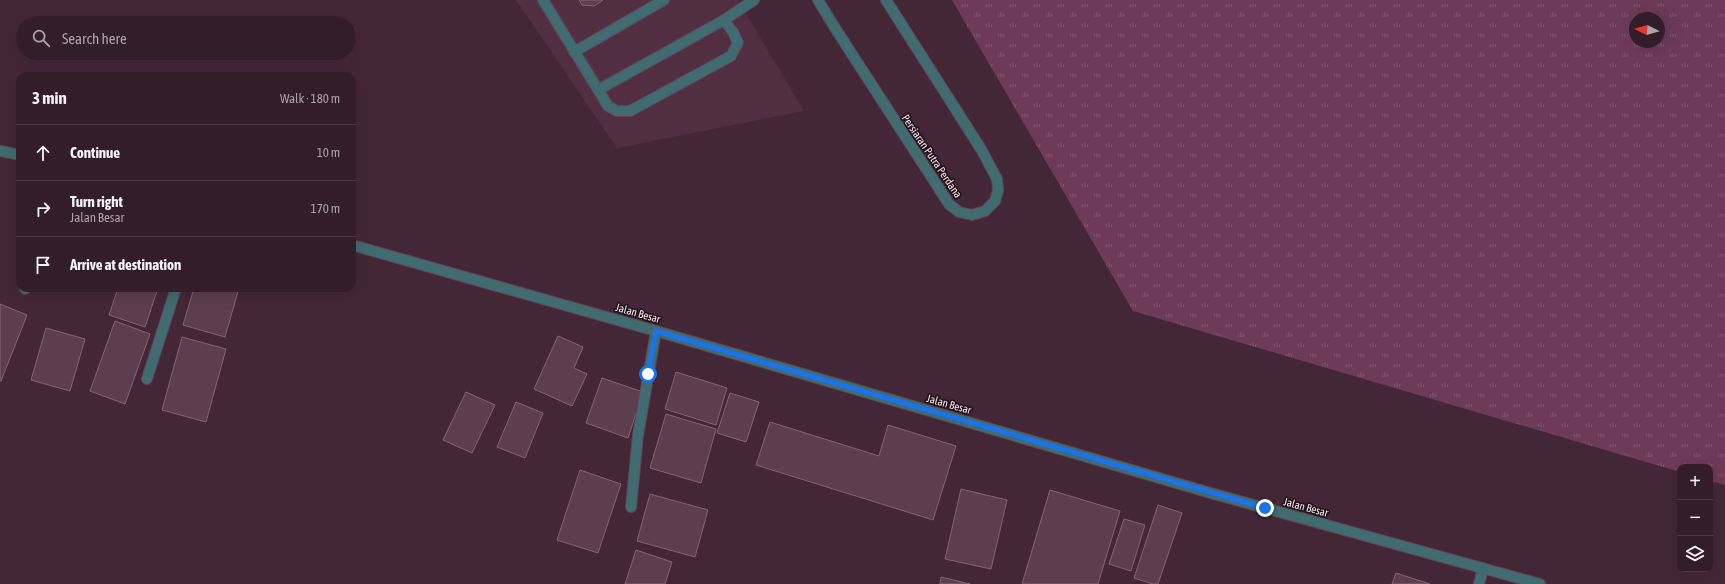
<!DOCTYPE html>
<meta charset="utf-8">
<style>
:root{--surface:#331d29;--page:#3e2a35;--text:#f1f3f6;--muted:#a9a2a8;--line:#4e3b46}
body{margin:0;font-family:"Asap Condensed",sans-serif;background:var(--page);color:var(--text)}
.controls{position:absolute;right:12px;bottom:12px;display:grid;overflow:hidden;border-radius:8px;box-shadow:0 4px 16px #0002}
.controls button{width:36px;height:36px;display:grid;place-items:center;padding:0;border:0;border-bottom:1px solid var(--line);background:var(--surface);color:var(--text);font:20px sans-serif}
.compass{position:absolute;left:1629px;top:12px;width:36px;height:36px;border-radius:50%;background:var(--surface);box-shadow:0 4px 16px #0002;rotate:276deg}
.stop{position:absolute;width:12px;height:12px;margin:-9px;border:3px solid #1a73e8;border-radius:50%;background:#fff}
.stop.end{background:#1a73e8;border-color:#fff;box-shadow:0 1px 4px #0008}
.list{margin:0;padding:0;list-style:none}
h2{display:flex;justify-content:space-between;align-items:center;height:52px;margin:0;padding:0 16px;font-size:17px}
h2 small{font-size:13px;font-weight:400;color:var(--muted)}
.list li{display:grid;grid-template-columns:26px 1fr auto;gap:12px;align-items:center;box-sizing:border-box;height:56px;padding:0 16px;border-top:1px solid var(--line)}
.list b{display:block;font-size:15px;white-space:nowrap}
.list p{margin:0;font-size:13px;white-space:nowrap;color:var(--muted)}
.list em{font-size:13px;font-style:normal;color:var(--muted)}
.icon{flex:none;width:22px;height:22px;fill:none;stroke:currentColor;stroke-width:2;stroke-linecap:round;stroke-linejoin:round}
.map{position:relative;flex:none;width:1725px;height:584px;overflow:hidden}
.search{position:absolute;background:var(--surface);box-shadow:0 4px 16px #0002;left:16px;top:16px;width:340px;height:44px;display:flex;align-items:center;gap:10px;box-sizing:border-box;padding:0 14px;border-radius:22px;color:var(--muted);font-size:15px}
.panel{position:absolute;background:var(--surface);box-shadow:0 4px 16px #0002;left:16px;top:72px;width:340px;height:220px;border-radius:12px}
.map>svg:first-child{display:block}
.built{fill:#512e42}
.grass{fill:url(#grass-tufts);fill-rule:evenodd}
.building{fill:#5d3e4f;stroke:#856375}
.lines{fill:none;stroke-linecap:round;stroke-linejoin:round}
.service-casing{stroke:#604554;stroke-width:12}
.minor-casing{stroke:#604554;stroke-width:12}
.tertiary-casing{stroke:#604554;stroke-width:12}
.service{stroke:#406b70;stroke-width:10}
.minor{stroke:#406b70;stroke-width:10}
.tertiary{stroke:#406b70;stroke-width:10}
.route{stroke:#1a73e8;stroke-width:5}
.labels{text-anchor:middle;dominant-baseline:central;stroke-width:3.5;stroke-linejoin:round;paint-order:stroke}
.street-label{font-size:11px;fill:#f6e2ec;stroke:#22151c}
</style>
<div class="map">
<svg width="1725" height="584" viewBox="0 0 1725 584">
<defs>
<pattern id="grass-tufts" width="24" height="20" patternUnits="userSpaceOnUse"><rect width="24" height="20" fill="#6d3a57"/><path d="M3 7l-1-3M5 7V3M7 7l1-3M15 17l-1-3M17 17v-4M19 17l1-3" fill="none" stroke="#82566f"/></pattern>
</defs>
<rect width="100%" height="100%" fill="#442737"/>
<!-- built -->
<path class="built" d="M516,0H738L804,111L617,148Z"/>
<!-- grass -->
<path class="grass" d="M952,0H1725V485L1710,481V467H1680V472L1133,311ZM1635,18H1659V42H1635Z"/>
<!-- building -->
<path class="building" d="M579,0H603L594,6L582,5Z
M118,288H158L145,327L109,315Z
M194,288H239L225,337L183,325Z
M0,304L27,315L1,381H0Z
M115,321L150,334L125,404L90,391Z
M46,328L85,339L70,391L31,380Z
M558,336L583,347L574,368L587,374L572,406L534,389Z
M182,337L226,349L206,422L162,410Z
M676,372L727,388L716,425L665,409Z
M602,378L643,392L628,438L586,423Z
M466,392L495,405L472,453L443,440Z
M730,393L759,402L746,442L717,433Z
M516,402L543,413L525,458L497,447Z
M666,414L716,429L701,483L650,468Z
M770,422L879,456L888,425L956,446L933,520L756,465Z
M580,470L621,484L598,553L557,540Z
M961,489L1007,500L991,569L945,559Z
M1050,490L1120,511L1098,584H1022Z
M650,494L708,510L695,557L637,541Z
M1158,505L1182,513L1158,584H1153L1134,578Z
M1124,519L1145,525L1131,571L1109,564Z
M636,550L672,562L665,584H625Z
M1396,573L1430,584H1392Z
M941,577L970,584H940Z"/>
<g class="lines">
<!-- service casing -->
<g class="service-casing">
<path id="service" d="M25,289L26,288
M147,379L176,288
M631,507L638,435L656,331"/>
</g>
<!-- minor casing -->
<g class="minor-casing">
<path id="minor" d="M543,0L608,106L617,111H630L731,56L738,43L733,32L724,20
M818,0L835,28L949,204L959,212L972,215L985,211L995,201L998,190L997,179L981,149L886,0
M574,52L664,0
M598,90L724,20L754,0
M1479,584L1483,568"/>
</g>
<!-- tertiary casing -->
<g class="tertiary-casing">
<path id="tertiary" d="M0,151L20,155
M352,245L656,331L1207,492L1540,584"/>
</g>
<!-- service -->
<use href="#service" class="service"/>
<!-- minor -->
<use href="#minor" class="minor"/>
<!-- tertiary -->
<use href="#tertiary" class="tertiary"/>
</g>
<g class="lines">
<!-- route -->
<path class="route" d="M648,374L656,331L1265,508"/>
</g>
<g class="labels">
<!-- street labels -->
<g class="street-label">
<text transform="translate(932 156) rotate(56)">Persiaran Putra Perdana</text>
<text transform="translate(638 313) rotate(16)">Jalan Besar</text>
<text transform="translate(949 404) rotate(16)">Jalan Besar</text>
<text transform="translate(1306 507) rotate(15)">Jalan Besar</text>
</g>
</g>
</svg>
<div class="controls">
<button>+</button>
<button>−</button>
<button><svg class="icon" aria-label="layers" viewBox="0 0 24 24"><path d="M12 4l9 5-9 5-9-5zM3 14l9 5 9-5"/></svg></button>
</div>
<svg class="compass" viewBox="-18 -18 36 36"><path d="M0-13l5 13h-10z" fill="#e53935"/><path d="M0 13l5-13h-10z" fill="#a9a2a8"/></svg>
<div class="stop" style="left:648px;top:374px"></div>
<div class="stop end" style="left:1265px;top:508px"></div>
<div class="search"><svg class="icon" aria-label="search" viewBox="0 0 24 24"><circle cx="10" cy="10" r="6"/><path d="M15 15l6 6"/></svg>Search here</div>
<section class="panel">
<h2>3 min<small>Walk · 180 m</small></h2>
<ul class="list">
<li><svg class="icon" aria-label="ahead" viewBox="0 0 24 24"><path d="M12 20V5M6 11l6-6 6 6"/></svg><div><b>Continue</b></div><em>10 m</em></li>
<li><svg class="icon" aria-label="right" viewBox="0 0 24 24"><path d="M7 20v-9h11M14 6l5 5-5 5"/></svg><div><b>Turn right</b><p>Jalan Besar</p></div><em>170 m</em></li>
<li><svg class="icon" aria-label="arrive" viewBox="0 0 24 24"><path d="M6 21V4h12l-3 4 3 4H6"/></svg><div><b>Arrive at destination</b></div></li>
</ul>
</section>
</div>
